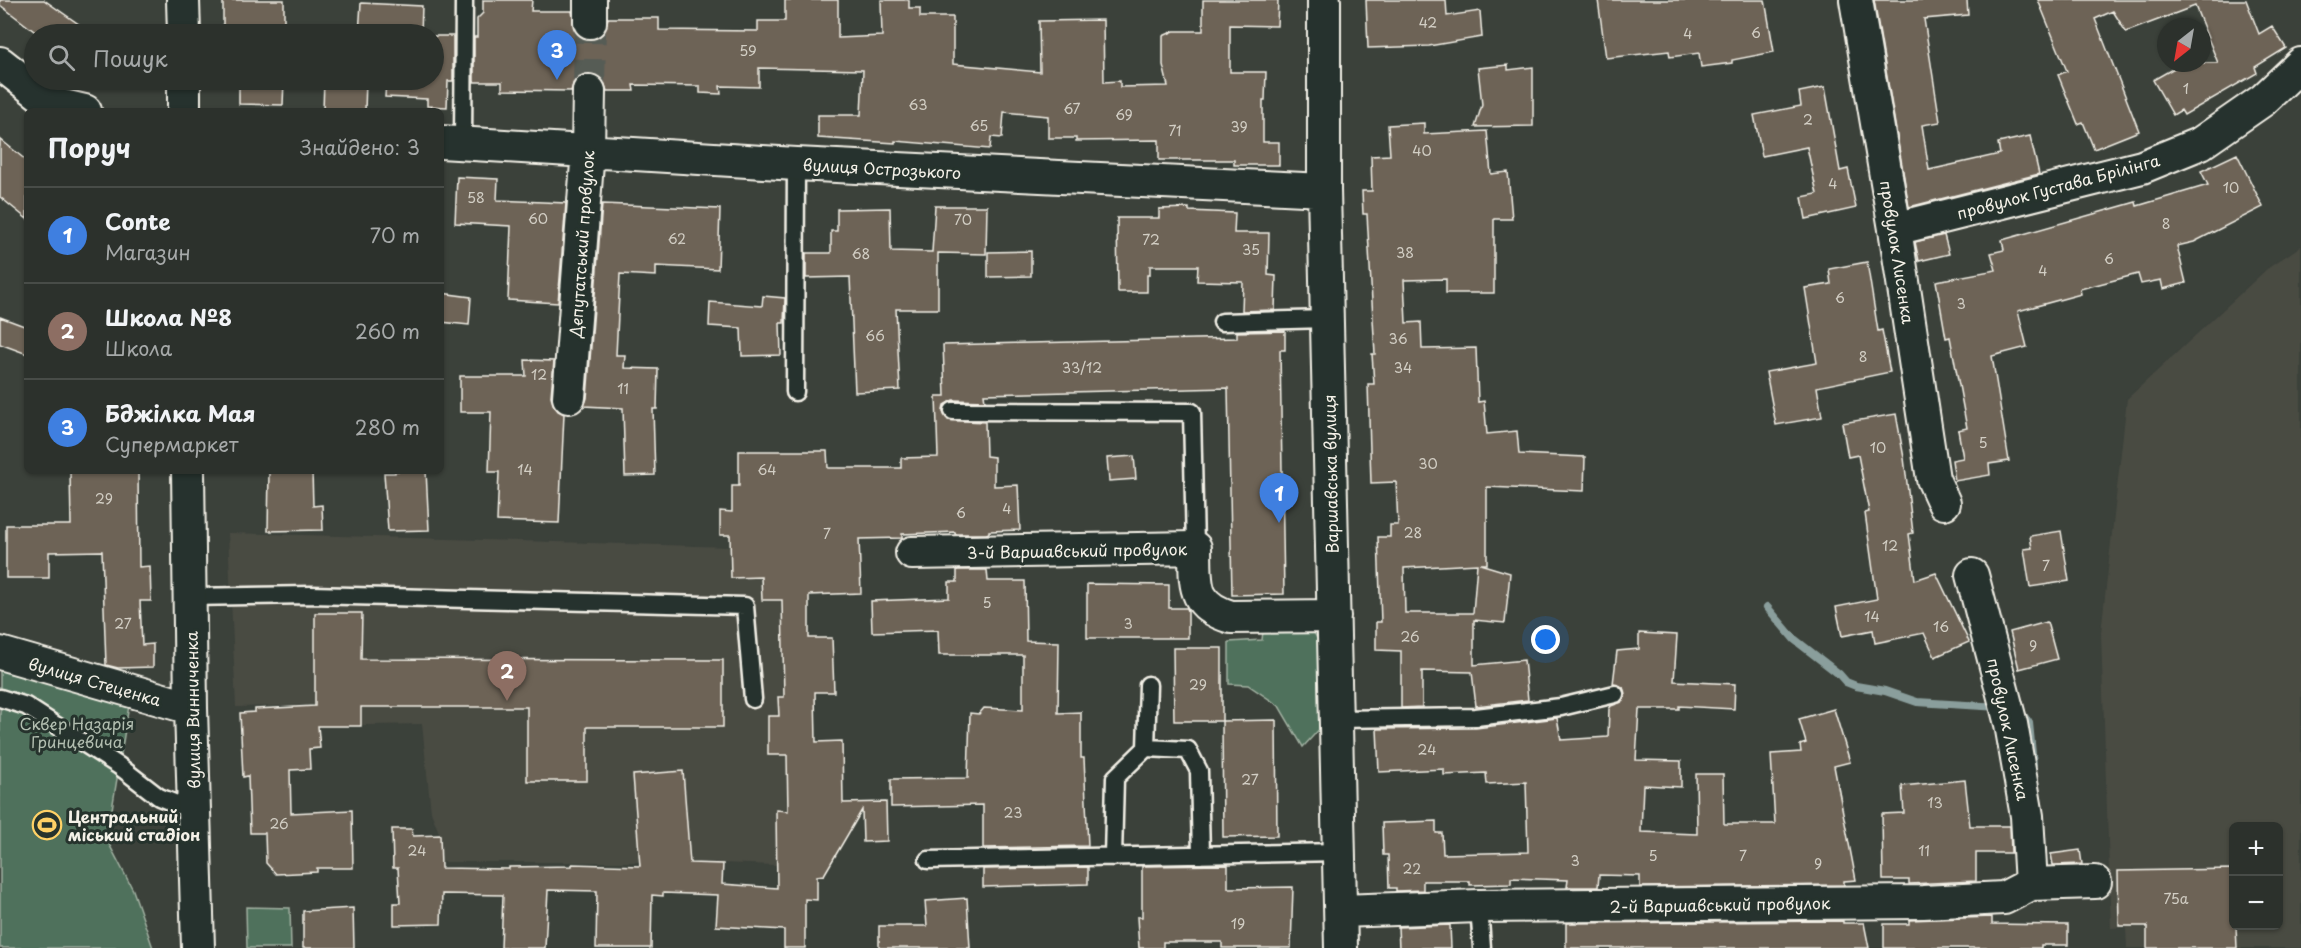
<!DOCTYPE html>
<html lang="uk">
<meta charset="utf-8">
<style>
:root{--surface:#2c312c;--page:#343934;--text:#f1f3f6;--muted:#a6a9a9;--line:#484c48;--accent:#95b2f1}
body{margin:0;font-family:"Playpen Sans",sans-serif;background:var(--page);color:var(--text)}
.controls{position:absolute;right:18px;bottom:18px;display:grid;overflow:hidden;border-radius:9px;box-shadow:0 2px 4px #0004}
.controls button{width:54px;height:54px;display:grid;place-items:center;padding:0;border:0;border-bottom:2px solid var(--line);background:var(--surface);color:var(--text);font:30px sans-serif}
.compass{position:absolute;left:2157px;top:18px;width:54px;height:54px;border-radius:50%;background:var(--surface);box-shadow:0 2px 4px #0004;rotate:211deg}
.you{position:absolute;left:1546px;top:640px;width:21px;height:21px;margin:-15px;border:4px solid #fff;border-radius:50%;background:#1a73e8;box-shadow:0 0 0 9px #1a73e833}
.badge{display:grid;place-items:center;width:39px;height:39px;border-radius:50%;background:var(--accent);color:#fff;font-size:20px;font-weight:700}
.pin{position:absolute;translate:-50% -50px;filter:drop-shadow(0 2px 3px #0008)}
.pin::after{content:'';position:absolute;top:32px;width:21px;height:18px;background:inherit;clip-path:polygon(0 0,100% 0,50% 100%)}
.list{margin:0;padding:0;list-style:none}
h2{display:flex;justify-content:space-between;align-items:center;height:78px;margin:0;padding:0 24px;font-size:26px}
h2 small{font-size:20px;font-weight:400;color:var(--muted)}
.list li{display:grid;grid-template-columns:39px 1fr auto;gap:18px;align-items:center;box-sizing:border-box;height:96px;padding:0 24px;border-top:2px solid var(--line)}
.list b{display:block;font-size:22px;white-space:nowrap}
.list p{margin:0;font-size:20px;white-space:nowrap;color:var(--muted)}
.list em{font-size:20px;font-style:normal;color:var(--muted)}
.icon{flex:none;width:33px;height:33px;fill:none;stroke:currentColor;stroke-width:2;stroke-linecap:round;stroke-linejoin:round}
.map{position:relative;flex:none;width:2301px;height:948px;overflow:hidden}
.search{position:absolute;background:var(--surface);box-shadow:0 2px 4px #0004;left:24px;top:24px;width:420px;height:66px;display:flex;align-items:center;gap:15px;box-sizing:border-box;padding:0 21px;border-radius:33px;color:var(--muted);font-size:22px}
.panel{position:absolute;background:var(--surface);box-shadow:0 2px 4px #0004;left:24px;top:108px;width:420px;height:366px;border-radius:9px}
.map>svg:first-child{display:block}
.built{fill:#4a4b43;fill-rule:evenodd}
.green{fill:#4f715c;stroke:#a2b1a2;stroke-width:1.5}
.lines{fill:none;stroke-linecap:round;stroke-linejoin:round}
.stream{stroke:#8a9e9c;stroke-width:8}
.building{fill:#6d6357;stroke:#f4f1e8;stroke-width:1.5;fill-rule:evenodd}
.minor-tunnel{stroke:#575b54;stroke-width:32;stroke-dasharray:32 16;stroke-linecap:butt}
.service-casing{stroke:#f4f1e8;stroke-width:21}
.minor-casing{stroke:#f4f1e8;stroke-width:36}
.service{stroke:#26332d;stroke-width:16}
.minor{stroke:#26332d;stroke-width:32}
.labels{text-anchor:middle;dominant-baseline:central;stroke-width:6;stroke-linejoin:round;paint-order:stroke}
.number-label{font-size:14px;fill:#d2cec4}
.street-label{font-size:16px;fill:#f4f1e8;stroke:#26332d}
.park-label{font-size:16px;fill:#b2beb0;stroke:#26332d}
.poi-label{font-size:16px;font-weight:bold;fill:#f4f1e8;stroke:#26332d;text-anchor:start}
</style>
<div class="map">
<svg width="2301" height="948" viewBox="0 0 2301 948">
<rect width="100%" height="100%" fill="#3b413a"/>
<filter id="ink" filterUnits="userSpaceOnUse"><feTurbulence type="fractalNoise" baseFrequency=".0167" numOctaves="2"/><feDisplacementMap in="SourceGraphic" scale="12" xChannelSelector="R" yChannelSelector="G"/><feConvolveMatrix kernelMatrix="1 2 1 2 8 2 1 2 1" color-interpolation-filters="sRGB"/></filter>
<g filter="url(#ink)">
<!-- built -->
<path class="built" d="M2301,246V948H2127L2126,927L2111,928L2101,633L2127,399L2267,269ZM2234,826H2278V926H2234Z
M228,533L731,547L732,578L761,577L762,600H782L784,697L778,698L779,716L768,717V755H787L788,811H776L777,865L694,862H441L440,835L431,812L422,724L315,726V705L236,707Z"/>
<!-- green -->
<path class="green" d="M1263,631H1313L1322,648L1324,724L1303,747L1279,706L1248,685L1229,684V642L1262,640Z
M0,662L130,699L107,840L133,890L153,948H0Z
M246,907L290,908L291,948H247Z"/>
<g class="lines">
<!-- stream -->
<path class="stream" d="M1767,607L1794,639L1839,674L1846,682L1856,686L1885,691L1917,702L1999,707
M2020,711L2029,723L2033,764"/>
</g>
<!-- building -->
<path class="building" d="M0,0H44L93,34H38L0,5Z
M223,0H284V34H223Z
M483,0H532L531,11H572L575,31L581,37L589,40L598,38L605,31L608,18H659V30L758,31V21H785V0H838V38L882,36L881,0H909V8H920V17H953V64L1040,72L1039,21L1103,20L1104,82L1120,81V87L1168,86L1163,65V36L1174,31H1203V0H1278L1277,26L1230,25V72H1266L1265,100H1263V142H1279V165H1234V160H1159V140L1076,141V138H1048V116L1004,112L1002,138L991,137L990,149L895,141V143L818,138V115H861L863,70L759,68V87L720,86L721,94L700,93V86L633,85L634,91H607L604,82L599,76L589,73L581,75L574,81L571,91L502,90V82H474V37H477V19L483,13Z
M1366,0H1446L1447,16L1480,11L1482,37L1429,46L1368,48Z
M1598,0H1765L1774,52L1732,60V63L1701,67L1699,53L1670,57L1669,51L1606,58Z
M1874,0H1967L1968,15L1924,19L1940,122L1922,125L1929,170L2000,154L1998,143L2030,136L2039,174L1909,207Z
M2038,0H2246L2259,34L2272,26L2286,48L2255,67L2257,73L2184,115L2181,110L2173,115L2153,80L2183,63H2218L2195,6L2126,32L2113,11L2095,19L2139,131L2094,149L2083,122L2078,124L2058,75L2067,71Z
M361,3L422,6L421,34H359Z
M434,36H453V81H448L447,107L427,106V99L385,97L386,80H434Z
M1508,65V70L1533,67V126L1475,127L1482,105L1478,68Z
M239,80H284L283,105L239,104Z
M324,80H366L365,111H323Z
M1825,87L1840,171L1848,169L1856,208L1806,219L1802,197L1817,194L1807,147L1762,156L1754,115L1801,106L1799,92Z
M1424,123V134L1487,131L1491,174L1508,172L1512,219H1494V293H1446V279L1404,280L1406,323L1421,322L1422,349L1476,348L1478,402L1484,401L1487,434L1517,431L1519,454L1585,457L1584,491L1487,487V564H1480L1510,573L1505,623L1474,620V665L1524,660L1528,700L1476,706L1472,672L1422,671V707L1401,708V651L1376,650V622H1381L1378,537H1390V525H1398L1396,482L1371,483L1368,384H1374L1372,354H1375L1367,214H1363L1362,191H1372L1371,156L1390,155L1388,125ZM1477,564L1473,613H1405L1404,568Z
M0,139L27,161V219L0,197Z
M2237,154L2263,207L2194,242L2177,246L2186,283L2163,289L2161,280L2141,284L2138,274L2080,289L2081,294L2018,311L2027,347L1992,356L2009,461L1989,464L1990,475L1955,481L1952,460L1963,458L1958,430L1967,428L1950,337L1946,338L1936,281L1996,270L1991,253L2004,250L2002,240L2136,202L2137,206L2208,185L2201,171Z
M457,177L498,179L497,200L566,203L558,303L508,300L511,226L455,223Z
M602,204L720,209L718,269L656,266V276L620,274L616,355H625L624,368L658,369L657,409H653L655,475L625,476L623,408L584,406L587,398Z
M935,206H987L986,254L938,253V309H896L900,390L855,392L850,277L806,278V253H831V231H837V209L890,208L891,251L932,252Z
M1189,208V211L1235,213L1234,233H1269L1268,275L1276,276L1275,310L1242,311L1243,282L1197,281L1198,266H1150V275H1147V292H1118L1117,218H1159V209Z
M1944,235L1949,254L1919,261L1915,242Z
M1031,251V276L988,277V252Z
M1867,262L1878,331L1882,330L1890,372L1817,387L1822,417L1776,425L1766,372L1817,363L1805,288L1831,284L1829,269Z
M441,293L471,297L469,325L441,322Z
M763,296L785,298L784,323H780L781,355L742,356L741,328L709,326L710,302L762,306Z
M0,317L27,327V354L0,344Z
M1285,331V350H1280L1284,594L1232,595L1228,388L984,394L985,401L953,400L944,405L943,412L948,420L985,422L986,456L994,457V486L1018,485L1020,530L989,531V533L986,534H955V532L902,534V538L859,539L861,593L809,595V638H832L834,692H815L816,742L842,741L843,803L886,802L887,841L863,842L862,810L824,875L817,876V900L805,899V948H784V930L716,926L718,895L663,893V896L652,895L651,948H596L597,891L548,890L545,948H501L503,895L442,894L441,924L394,925V903H400L398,868H393L392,829H412L413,836L440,835L441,868L509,869V867L572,866V864L640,866L633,775L683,771L690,863L723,864L722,884L777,888L776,810L788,811L787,755H768V716H779L778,697H784L782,600H762L761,577L731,578L730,535H720V511L732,512V486H739V451H827L828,468H901V458L938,457L936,396H945L943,345L1237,338V332Z
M525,360L554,361L551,396L553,404L558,411L564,414L559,523L497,521L499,472H489L491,412H460V376H526Z
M1896,414L1904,458L1913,533L1909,534L1915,580L1936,573L1969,642L1935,657L1924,633L1875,643L1873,630L1842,636L1836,607L1877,599L1865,513L1869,512L1858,455L1848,457L1842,423Z
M1134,456L1136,479L1109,481L1107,458Z
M70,471H138L139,567L150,566L151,601H140L142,645L153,644V667L118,668L106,665L102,551L49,552V578H6V525H71Z
M269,471H312L313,506L322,505L323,530L268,531Z
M395,471H426L429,530L388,531L384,473H395Z
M2061,531L2069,581L2030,587L2024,549L2032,548L2030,536Z
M957,570H987L988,581H1025L1026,641L1059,642L1058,713L1081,712V758H1084L1088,846L983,848V805L891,807V779L968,778L970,713L979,714L984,708L1023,710V655H939L938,630L872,632L871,601L949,598V582H957Z
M1087,584L1169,585V608H1187L1188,611V638H1087Z
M315,613H362L361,659L723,660V727H587V781H527V707H361V726H318L320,748L309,749L310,769L290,770L291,813L352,810L353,868H317V872L276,874L266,863L265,833H250L248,776L243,777L240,713L255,712V709L315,706Z
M2047,622L2057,659L2019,669L2010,632Z
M1639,633L1677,635L1674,681L1735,684L1734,709L1679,706V709H1639L1636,760L1681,761V787L1643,785L1641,832L1697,834L1696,774H1723L1724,824H1775L1771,754L1801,752L1800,745L1806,743L1799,719L1834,709L1850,762L1834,766L1856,880L1844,881V885L1640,887V876L1599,875L1598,887H1567L1568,880L1511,878V884L1470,885V881H1423V890L1396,891V888H1389L1388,855H1383L1382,823L1436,821V833H1442L1443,854L1528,852L1526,782L1487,784L1486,773L1444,775V769L1379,772L1377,729L1476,728L1557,718L1561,740L1608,737L1609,709L1611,706L1622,702L1625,696L1623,687L1613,684L1617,651L1639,649Z
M1173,648H1222V721H1174Z
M1276,720L1277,836L1223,837L1222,721Z
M1965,780L1970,826H2010L2011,853H1976V881L1909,884V880H1883L1882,814L1904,813L1902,786Z
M2080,850L2082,864L2053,865L2051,854Z
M1228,865V888L1293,887L1291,948H1222V942H1163V948H1139L1137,917H1142V866Z
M1088,867V884L983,887V869Z
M2234,869V926H2236L2237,948H2147V926H2119L2118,871Z
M967,898L970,948H879V926H927L925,901Z
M353,908L354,948H303V911Z
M1992,917V924L2068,925V945H2041V948H1884V924H1909V920Z
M1843,921V923H1864L1869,948H1566V923Z
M1450,925L1451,948H1399L1398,927Z"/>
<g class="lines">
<!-- minor-tunnel -->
<path class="minor-tunnel" d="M589,91L590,22"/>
<!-- service casing -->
<g class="service-casing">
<path id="service" d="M463,143L464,0
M1222,322L1327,319
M795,392L796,164
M953,411L1192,412L1195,548
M189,597L311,595L745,606L753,699
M1148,685L1146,748L1188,750L1199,771L1201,855
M0,698L26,706L119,766L159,797L194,811
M1336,719L1476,717L1561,707L1615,694
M1113,857L1115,778L1146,748
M928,860L1340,852
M1479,906L1482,948"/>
</g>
<!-- minor casing -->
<g class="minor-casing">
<path id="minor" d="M183,0L184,34
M1324,0V190L1341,948
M1856,0L1895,229L1933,479L1944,503
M590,22V0
M0,63L51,103L85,111
M184,80V111
M441,142L796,164L1324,190
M1895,229L2142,167L2201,143L2263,100L2301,64
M569,397L588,150L589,91
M188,471L191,708L198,948
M912,553L1195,548C1196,584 1191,605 1231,617L1334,616
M1972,575L2011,724L2027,816L2031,884
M0,653L191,708
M1341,911L1479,906L1923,902L2004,898L2031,884L2095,882"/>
</g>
<!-- service -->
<use href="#service" class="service"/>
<!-- minor -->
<use href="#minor" class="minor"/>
</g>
</g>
<!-- icons -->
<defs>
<g id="stadium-ring" transform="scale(1.5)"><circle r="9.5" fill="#26332d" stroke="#ffd166" stroke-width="1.5"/><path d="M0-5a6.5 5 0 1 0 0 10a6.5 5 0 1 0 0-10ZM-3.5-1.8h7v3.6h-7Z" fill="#ffd166"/></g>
</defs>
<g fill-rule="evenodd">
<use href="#stadium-ring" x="47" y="825"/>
</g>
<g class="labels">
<!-- number labels -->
<g class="number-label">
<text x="1428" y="22">42</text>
<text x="1756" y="32">6</text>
<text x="1688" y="33">4</text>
<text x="748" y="50">59</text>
<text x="2186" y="88">1</text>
<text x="918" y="104">63</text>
<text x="1072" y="108">67</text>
<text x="1124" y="114">69</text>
<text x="1808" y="119">2</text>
<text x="979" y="125">65</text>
<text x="1239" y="126">39</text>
<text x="1175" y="130">71</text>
<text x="1422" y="150">40</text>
<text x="1833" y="183">4</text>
<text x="2231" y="187">10</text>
<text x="476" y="197">58</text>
<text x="538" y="218">60</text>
<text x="963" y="219">70</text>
<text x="2166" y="223">8</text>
<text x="677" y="238">62</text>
<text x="1151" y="239">72</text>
<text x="1251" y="249">35</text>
<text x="1405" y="252">38</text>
<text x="861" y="253">68</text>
<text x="2109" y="258">6</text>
<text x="2043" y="270">4</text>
<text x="1840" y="297">6</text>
<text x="1961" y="303">3</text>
<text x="875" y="335">66</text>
<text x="1398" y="338">36</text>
<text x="1863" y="356">8</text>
<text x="1082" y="367">33/12</text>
<text x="1403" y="367">34</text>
<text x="539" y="374">12</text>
<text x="623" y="388">11</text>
<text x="1983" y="442">5</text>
<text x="1878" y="447">10</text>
<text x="1428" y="463">30</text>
<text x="525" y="469">14</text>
<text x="767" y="469">64</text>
<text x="104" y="498">29</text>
<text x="1007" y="508">4</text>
<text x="961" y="512">6</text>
<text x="1413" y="532">28</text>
<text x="827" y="533">7</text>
<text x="1890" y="545">12</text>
<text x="2046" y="565">7</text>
<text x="987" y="602">5</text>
<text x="1872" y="616">14</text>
<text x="123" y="623">27</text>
<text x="1128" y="623">3</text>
<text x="1941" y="626">16</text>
<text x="1410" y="636">26</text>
<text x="2033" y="645">9</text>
<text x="1198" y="684">29</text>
<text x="1427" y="749">24</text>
<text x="1250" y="779">27</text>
<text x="1935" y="802">13</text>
<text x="1013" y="812">23</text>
<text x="279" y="823">26</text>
<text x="417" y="850">24</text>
<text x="1924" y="850">11</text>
<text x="1653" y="855">5</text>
<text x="1743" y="855">7</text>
<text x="1575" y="860">3</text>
<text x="1818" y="863">9</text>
<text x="1412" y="868">22</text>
<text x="2176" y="898">75а</text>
<text x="1238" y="923">19</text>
</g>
<!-- street labels -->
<g class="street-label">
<text transform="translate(882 168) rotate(3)">вулиця Острозького</text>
<text transform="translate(2058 186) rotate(-15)">провулок Густава Брілінга</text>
<text transform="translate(581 244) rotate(-86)">Депутатський провулок</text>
<text transform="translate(1898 252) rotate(81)">провулок Лисенка</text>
<text transform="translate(1330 474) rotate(-91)">Варшавська вулиця</text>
<text transform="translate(1077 550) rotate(-1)">3-й Варшавський провулок</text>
<text transform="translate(95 681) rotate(16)">вулиця Стеценка</text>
<text transform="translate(192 710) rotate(-91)">вулиця Винниченка</text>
<text transform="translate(2009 729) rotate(78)">провулок Лисенка</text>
<text transform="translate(1720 904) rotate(-1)">2-й Варшавський провулок</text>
</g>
<!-- park labels -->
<g class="park-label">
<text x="77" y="723">Сквер Назарія<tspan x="77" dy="18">Гринцевича</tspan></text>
</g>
<!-- poi labels -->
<g class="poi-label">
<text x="68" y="816">Центральний<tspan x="68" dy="18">міський стадіон</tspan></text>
</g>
</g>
</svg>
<div class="controls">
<button>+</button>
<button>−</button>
</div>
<svg class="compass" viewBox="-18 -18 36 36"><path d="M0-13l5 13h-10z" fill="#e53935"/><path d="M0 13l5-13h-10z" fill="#a6a9a9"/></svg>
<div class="you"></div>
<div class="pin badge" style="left:1279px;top:523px;background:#3f7fe0">1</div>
<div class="pin badge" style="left:507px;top:701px;background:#8d6e63">2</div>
<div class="pin badge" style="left:557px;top:80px;background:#3f7fe0">3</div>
<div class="search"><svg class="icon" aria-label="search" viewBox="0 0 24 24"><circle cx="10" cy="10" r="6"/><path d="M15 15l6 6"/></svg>Пошук</div>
<section class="panel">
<h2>Поруч<small>Знайдено: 3</small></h2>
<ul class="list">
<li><span class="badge" style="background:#3f7fe0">1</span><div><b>Conte</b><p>Магазин</p></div><em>70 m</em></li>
<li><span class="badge" style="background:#8d6e63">2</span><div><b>Школа №8</b><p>Школа</p></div><em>260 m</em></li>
<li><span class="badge" style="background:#3f7fe0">3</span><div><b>Бджілка Мая</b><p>Супермаркет</p></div><em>280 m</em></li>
</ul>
</section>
</div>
